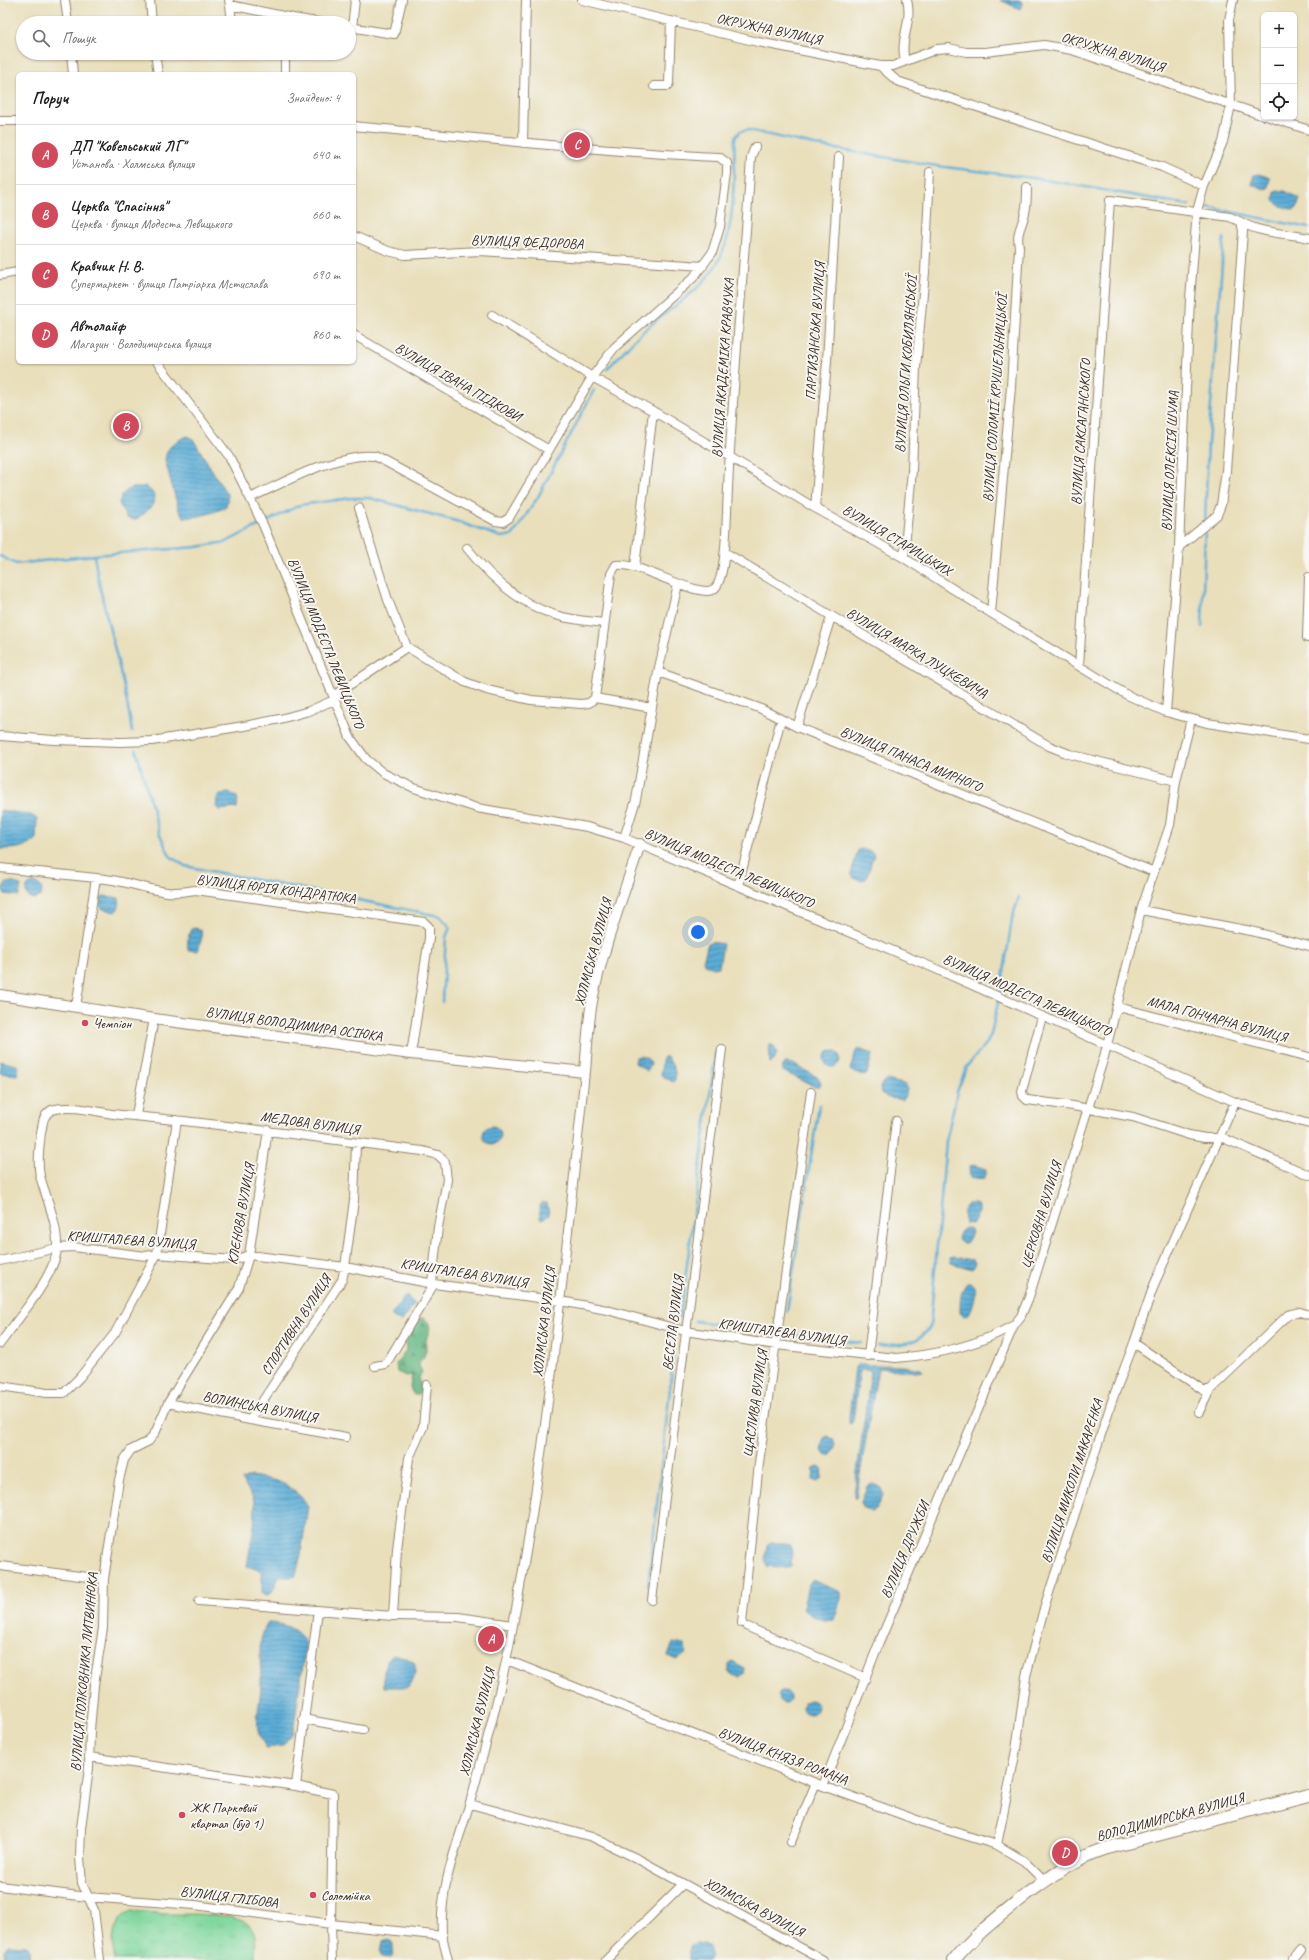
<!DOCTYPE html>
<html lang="uk">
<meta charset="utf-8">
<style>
:root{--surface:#fff;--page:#f6f6f6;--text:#202124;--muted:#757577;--line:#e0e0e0;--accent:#d1495b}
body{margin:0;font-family:Caveat,sans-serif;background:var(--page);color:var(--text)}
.controls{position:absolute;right:12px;top:12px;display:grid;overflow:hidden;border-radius:6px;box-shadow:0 1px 3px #0004}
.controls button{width:36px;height:36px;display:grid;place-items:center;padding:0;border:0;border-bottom:1px solid var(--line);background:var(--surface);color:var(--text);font:20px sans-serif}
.you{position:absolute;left:698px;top:932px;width:14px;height:14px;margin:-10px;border:3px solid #fff;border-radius:50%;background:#1a73e8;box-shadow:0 0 0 6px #1a73e833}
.badge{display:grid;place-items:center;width:26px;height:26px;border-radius:50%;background:var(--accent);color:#fff;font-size:13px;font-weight:700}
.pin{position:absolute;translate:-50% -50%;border:2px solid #fff;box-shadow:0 1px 4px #0006}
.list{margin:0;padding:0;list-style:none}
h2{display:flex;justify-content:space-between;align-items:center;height:52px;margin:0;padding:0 16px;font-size:17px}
h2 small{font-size:13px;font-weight:400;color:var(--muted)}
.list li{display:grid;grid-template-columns:26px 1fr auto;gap:12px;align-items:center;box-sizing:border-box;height:60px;padding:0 16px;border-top:1px solid var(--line)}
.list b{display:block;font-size:15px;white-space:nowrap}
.list p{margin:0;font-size:13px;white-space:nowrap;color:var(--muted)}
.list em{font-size:13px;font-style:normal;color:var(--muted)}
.icon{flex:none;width:22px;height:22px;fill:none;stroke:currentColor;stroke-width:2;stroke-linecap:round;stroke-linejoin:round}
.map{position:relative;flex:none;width:1309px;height:1960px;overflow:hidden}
.search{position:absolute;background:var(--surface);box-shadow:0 1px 3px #0004;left:16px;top:16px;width:340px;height:44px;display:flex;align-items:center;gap:10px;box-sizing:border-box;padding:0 14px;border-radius:22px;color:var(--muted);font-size:15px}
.panel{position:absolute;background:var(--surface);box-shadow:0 1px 3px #0004;left:16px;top:72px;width:340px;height:292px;border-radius:6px}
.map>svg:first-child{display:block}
.grass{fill:url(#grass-tufts);stroke:#5c805d}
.forest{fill:url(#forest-firs);stroke:#507151}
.water{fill:url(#water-rules);stroke:#4c6c7a}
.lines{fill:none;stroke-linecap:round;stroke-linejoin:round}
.stream{stroke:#5cadd7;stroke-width:2.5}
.minor-casing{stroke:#92846c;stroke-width:10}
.tertiary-casing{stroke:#92846c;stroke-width:12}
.primary-casing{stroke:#92846c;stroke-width:14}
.minor{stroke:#fff;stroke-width:8}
.tertiary{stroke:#fff;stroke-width:10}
.primary{stroke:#fff;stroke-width:12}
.poi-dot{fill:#d1495b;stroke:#f6f6f2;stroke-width:1.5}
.labels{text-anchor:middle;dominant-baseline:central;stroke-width:4;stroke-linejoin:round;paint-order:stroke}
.street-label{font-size:14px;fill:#3b2a1e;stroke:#f6f6f2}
.poi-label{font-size:14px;fill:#3b2a1e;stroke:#f6f6f2;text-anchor:start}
</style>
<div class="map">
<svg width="1309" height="1960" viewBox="0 0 1309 1960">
<defs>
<pattern id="grass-tufts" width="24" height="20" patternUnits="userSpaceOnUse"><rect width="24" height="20" fill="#7ed79c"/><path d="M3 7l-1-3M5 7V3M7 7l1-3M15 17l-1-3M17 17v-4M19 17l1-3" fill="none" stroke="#6eb986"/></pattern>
<pattern id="forest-firs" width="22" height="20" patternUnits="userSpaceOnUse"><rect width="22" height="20" fill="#66b884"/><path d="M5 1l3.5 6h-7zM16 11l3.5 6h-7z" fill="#55966b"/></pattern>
<pattern id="water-rules" width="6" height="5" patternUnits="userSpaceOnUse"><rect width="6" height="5" fill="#5cadd7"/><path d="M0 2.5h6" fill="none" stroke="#4d8dae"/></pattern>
</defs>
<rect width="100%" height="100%" fill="#f6f6f2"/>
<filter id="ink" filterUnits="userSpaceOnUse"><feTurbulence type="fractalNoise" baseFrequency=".025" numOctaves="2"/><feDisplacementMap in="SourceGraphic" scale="8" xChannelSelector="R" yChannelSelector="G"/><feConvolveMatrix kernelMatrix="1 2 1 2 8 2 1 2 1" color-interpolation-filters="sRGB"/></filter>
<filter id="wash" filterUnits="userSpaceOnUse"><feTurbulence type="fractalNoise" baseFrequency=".012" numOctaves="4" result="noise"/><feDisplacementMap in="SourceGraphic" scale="16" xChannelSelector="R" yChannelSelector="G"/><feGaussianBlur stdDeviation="0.9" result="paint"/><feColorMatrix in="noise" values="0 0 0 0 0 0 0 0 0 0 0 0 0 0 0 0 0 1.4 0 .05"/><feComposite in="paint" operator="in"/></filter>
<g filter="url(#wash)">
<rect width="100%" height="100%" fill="#e9dfbb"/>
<!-- grass -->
<path class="grass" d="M131,1911C143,1911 154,1913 165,1914C184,1915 243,1910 253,1930C257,1938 255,1951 255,1960H113C115,1953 112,1948 113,1941C114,1927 119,1917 131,1911Z"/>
<!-- forest -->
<path class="forest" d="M424,1318C434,1326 428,1331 426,1341C425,1345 427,1350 425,1353C422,1364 415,1359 422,1372L419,1377L421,1390L418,1394H413L410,1388L412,1375L406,1376L397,1372L396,1364L406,1350C404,1339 413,1328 419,1319Z"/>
<!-- water -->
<path class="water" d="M1000,0H1020L1023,5L1020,9Z
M1259,174L1270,178L1268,188L1262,189L1251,184L1254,175Z
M1278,191H1285L1300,199L1297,208L1294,210L1278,205L1274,201L1275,192Z
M188,436L193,439L228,496L226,507C213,513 198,518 184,517L179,511L165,460C166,447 176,440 188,436Z
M145,486C165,499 149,511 135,520L126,518L119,503L122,495L130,488H139Z
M229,793L235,795L238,799L237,808L220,810L216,807L217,798L220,794Z
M0,810L31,815L37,819L36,840C24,849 14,849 0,849Z
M861,849L872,852L874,855L866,879L862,881L854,878L851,874L858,850Z
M10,882L21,885L19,896L5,894L2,889L5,884Z
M26 891a8 8 0 1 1 16 0a8 8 0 1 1-16 0Z
M104,896L119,898C120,903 120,908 115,912L103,909L100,906L101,898Z
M195,928L201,930L202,937L198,951L188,950C187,943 188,935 191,929Z
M711,942L723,944L719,967L714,968L705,965L703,961L708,943Z
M769,1044L774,1046L777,1053L774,1060L770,1063Z
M859,1049L872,1054L867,1074L863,1075L852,1071L850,1069L856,1051Z
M824 1059a8 8 0 1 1 16 0a8 8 0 1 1-16 0Z
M640,1056C647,1058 649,1058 651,1065L647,1071L635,1063L636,1057Z
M664,1057H667C672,1064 677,1072 675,1080L673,1082L661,1075L662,1061Z
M0,1061L17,1065L19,1068L17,1075L0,1073Z
M786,1063L793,1064L819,1078L821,1083L819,1087H815L783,1071L782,1066Z
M888,1080L906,1085L907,1090L903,1100L889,1098L881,1093L880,1088L883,1082Z
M483 1135a9 9 0 1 1 18 0a9 9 0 1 1-18 0Z
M973,1165L986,1169V1175L983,1179L970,1177L969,1167Z
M542,1203H547L549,1215L542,1219L540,1218L539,1206Z
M968,1204H975L979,1208V1212L973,1224L965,1223C962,1215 962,1211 968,1204Z
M966,1228L971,1230L972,1233L967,1242L963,1244L958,1240C959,1234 960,1230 966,1228Z
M954,1257L973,1260L975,1262L972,1269L951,1263L950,1258Z
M967,1283H972L975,1286C977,1294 973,1308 969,1315L963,1316L960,1313C960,1302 960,1290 967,1283Z
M406,1295L415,1304L401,1322L392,1316V1314Z
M857,1364L904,1366L921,1369L922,1371L916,1372L878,1368L856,1498H854V1494L871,1372L870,1370H861L859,1375L853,1421L851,1424L849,1423V1418L855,1368Z
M828,1436L833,1439L835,1446L831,1455L826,1456L821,1450L824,1438Z
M818,1466L821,1467L822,1478L818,1482L813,1480L814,1468Z
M251,1476C278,1480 292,1483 308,1506L301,1554L296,1575L291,1577H279L271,1594L266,1595L262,1592V1571L247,1566C249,1549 260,1511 252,1496C249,1490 245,1486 242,1480Z
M873,1484L882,1488L883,1495L876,1510L871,1512L862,1507L861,1502L867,1486Z
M771,1542L790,1545L792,1551L791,1567L787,1568L767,1566L765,1560L767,1546Z
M812,1580L841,1592V1599L834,1620C823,1622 810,1617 803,1608L808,1585Z
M268,1623C286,1624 296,1628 306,1643L293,1733L282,1746L266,1748C263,1742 259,1736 258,1731C256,1716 260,1701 261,1687C262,1665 255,1642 268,1623Z
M673,1643L684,1645L687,1653L677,1660L668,1656Z
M393,1655L405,1657L415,1663V1674L408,1687H384C383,1676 383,1662 393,1655Z
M732,1661L745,1668L744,1674L739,1677L732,1675L729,1671V1663Z
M778 1697a6 6 0 1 1 12 0a6 6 0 1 1-12 0Z
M803 1707a7 7 0 1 1 14 0a7 7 0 1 1-14 0Z
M389,1940L392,1942L393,1954L391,1958L382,1957L380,1952L382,1942Z
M696,1943L704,1944L709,1947L711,1954L709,1960H689V1950L691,1945Z
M8,1945L27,1946L30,1950L29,1959L5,1960L4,1950Z"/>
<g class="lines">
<!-- stream -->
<path class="stream" d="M1207,207L1309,228
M607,369C617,359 626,348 636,338C664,311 704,292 721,256C736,223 733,174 735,138L740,131L748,130L824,147L937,166L1040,179L1189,205
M1205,523L1208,443L1224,238
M0,556L16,564L94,555
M1202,627L1205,528
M132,732C124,672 103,615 94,555L197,547L226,542L300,505L351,498H370L456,521L501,537L513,535L538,497L594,390
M136,750L160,835L170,856L185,866L440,916L450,927L446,937L442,1002
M787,1311L819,1105
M680,1317L716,1049
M695,1321L771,1331
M784,1334L861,1343
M878,1346C899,1344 917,1346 930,1327L946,1141L957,1092L967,1066L987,1043L991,1034L1002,985L1012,919L1019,897
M648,1586L675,1343"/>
</g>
</g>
<g filter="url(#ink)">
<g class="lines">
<!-- minor casing -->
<g class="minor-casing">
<path id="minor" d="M65,0L68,23
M150,0L152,23
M229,0L230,5L293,18L292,23
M582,0L758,42L880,66H893L937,49L949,48L966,52H985L1044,45L1072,50L1264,116
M230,5L232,23
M293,18L323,23
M349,27L394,34L402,0
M352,28L355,0
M71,53L73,74
M155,53L158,74
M905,61C899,40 913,21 907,0
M880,66L897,81L1162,167L1204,186
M285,74V53
M654,86H668L669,83L671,21
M1269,117L1309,130
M0,121H18
M523,143L526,0
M1241,222C1261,234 1287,233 1309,238
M354,236L388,251L405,255L480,251L703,266
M0,275L18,272
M492,315L592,377L653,411L815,508L904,558L991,613L1127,695L1166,712L1207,723L1309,739
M354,335L549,450
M157,362L229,456L250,498L264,527L350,737L366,759L383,773L414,788L477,808L587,827L624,838L927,965L1235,1102L1309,1124
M250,498C285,482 338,452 375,456L495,521L503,522L509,518L592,377L615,347L693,278L712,253L720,227L727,173V163L719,157C597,151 476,138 354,126
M359,508L388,600L407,647L465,682L487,690L531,700L581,704L589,703L595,698
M815,508L827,361L839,157
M467,548C490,577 519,604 555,615C571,620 588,621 604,623
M726,553L1049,746L1069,754L1176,781
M904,558L912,470L916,367L925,272L930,172
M635,567L653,411
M1309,577L1307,638H1309
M991,613L1011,387L1019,247C1016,231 1022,227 1025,213C1027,205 1027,195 1027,187
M1079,666L1110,200L1230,217L1241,222L1243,231L1226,471L1221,505L1217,515L1179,547
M658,672L759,708L797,727L1154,872
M595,698L611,574L616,565C638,561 700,600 714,589C726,580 726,528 727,513C731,394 744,275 751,157L755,147
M595,698L652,708
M1166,712L1179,547L1190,299L1197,211L1204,186L1223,142L1231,105L1229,20L1233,0
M797,727L831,617
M0,736L54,740L121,742L152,741L250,725L280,719L309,711L334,700L339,692L407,647
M624,838L636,800L658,672L678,584
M0,868L96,878
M738,886L781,719
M1141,910L1251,931L1309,946
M76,1007L96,878C121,879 143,889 167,892C176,893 187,891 196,890L424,922L429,927V938L411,1054
M1118,1007L1309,1057
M1042,1017L1022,1091L1023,1096L1027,1100L1073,1106L1133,1117L1189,1135L1205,1138H1223L1309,1175
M136,1115L154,1019
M0,1261L57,1248L73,1247L146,1256L157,1254L234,1260L249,1255L345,1267L434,1284L561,1301L607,1310L685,1331L776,1345L896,1358C936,1355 979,1345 1014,1325
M1134,1343L1203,1390H1210L1288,1315L1300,1312L1309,1315
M0,1344C18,1318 45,1288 55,1259C63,1235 46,1198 40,1176C37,1162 40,1136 43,1122C44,1116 49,1110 55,1109C77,1105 99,1113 121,1115C222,1123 322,1139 423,1151L438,1155L445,1162L447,1180L438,1227L432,1283
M868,1356L896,1121
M375,1366L386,1364L434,1284
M0,1386L47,1393H64L80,1377L115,1333L157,1254L177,1120
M168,1403L250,1420L346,1437
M1199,1412L1210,1390
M250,1420L342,1280L345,1267L354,1200L356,1143
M0,1566L104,1579
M652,1600L722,1049
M199,1601L393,1616L458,1617L513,1625
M393,1616L397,1549L409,1458L423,1427L427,1385
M742,1623L759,1463L811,1092
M748,1627L866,1678
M507,1660L823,1786L928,1824L997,1845L1024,1861L1044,1881
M303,1719L363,1730
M89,1757L296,1786L318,1610
M296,1786L333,1794L331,1924L443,1936
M823,1786L879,1643L1014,1325L1021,1316L1029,1297L1104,1057L1141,910L1170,825L1176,781L1191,719
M470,1804L592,1837L638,1859L823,1960
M791,1842L816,1783
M997,1845L1016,1750L1026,1676L1045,1605L1113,1398L1134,1343L1154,1285L1235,1102
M0,1886L87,1897L195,1905L331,1924L332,1960
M100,1960L94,1910L82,1883L80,1857L81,1828L89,1768L90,1730L94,1685L103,1628L104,1579L119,1480L124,1460L131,1450L149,1441L156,1431L168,1403L239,1288L249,1255L268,1130
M448,1960C446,1951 443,1942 442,1933C439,1884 460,1839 473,1792C488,1737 503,1682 513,1625C548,1442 565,1257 585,1072
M606,1960L683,1884
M1292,1960L1300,1950"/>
</g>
<!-- tertiary casing -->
<g class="tertiary-casing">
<path id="tertiary" d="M0,995L154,1019L411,1054L585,1072C587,1046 588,1021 593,996C604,944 624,894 640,844"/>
</g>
<!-- primary casing -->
<g class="primary-casing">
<path id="primary" d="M954,1960C975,1934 1001,1915 1027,1894C1052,1876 1074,1859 1104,1849L1309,1795"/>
</g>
<!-- minor -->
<use href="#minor" class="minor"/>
<!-- tertiary -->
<use href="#tertiary" class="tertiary"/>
<!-- primary -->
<use href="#primary" class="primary"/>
</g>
</g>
<!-- markers -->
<g class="poi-dot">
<circle cx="85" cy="1023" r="4"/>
<circle cx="182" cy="1815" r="4"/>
<circle cx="313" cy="1895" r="4"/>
</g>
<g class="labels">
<!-- street labels -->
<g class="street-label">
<text transform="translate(769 29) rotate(12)">ОКРУЖНА ВУЛИЦЯ</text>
<text transform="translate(1113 52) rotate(17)">ОКРУЖНА ВУЛИЦЯ</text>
<text transform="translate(527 242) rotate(2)">ВУЛИЦЯ ФЕДОРОВА</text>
<text transform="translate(815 331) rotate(-86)">ПАРТИЗАНСЬКА ВУЛИЦЯ</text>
<text transform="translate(906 364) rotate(-86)">ВУЛИЦЯ ОЛЬГИ КОБИЛЯНСЬКОЇ</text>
<text transform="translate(723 368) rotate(-86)">ВУЛИЦЯ АКАДЕМІКА КРАВЧУКА</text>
<text transform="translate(458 382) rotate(30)">ВУЛИЦЯ ІВАНА ПІДКОВИ</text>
<text transform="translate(995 398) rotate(-86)">ВУЛИЦЯ СОЛОМІЇ КРУШЕЛЬНИЦЬКОЇ</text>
<text transform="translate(1081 432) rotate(-86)">ВУЛИЦЯ САКСАГАНСЬКОГО</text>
<text transform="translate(1170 461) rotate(-87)">ВУЛИЦЯ ОЛЕКСІЯ ШУМА</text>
<text transform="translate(897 540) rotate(31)">ВУЛИЦЯ СТАРИЦЬКИХ</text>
<text transform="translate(326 643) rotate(68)">ВУЛИЦЯ МОДЕСТА ЛЕВИЦЬКОГО</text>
<text transform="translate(917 653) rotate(31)">ВУЛИЦЯ МАРКА ЛУЦКЕВИЧА</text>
<text transform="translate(911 759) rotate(22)">ВУЛИЦЯ ПАНАСА МИРНОГО</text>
<text transform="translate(729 868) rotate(23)">ВУЛИЦЯ МОДЕСТА ЛЕВИЦЬКОГО</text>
<text transform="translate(276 889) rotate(7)">ВУЛИЦЯ ЮРІЯ КОНДРАТЮКА</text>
<text transform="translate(593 952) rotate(-75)">ХОЛМСЬКА ВУЛИЦЯ</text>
<text transform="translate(1027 995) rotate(24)">ВУЛИЦЯ МОДЕСТА ЛЕВИЦЬКОГО</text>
<text transform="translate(1217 1019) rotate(15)">МАЛА ГОНЧАРНА ВУЛИЦЯ</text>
<text transform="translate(294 1024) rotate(8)">ВУЛИЦЯ ВОЛОДИМИРА ОСІЮКА</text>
<text transform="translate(310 1123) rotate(8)">МЕДОВА ВУЛИЦЯ</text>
<text transform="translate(241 1214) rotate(-80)">КЛЕНОВА ВУЛИЦЯ</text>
<text transform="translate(1041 1215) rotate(-73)">ЦЕРКОВНА ВУЛИЦЯ</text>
<text transform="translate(131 1240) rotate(4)">КРИШТАЛЕВА ВУЛИЦЯ</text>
<text transform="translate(464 1273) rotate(9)">КРИШТАЛЕВА ВУЛИЦЯ</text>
<text transform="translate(544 1322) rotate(-83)">ХОЛМСЬКА ВУЛИЦЯ</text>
<text transform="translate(673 1323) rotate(-83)">ВЕСЕЛА ВУЛИЦЯ</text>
<text transform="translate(296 1325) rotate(-57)">СПОРТИВНА ВУЛИЦЯ</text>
<text transform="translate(782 1332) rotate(8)">КРИШТАЛЕВА ВУЛИЦЯ</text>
<text transform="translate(755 1403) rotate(-82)">ЩАСЛИВА ВУЛИЦЯ</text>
<text transform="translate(260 1407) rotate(11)">ВОЛИНСЬКА ВУЛИЦЯ</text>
<text transform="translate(1072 1481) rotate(-72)">ВУЛИЦЯ МИКОЛИ МАКАРЕНКА</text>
<text transform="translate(905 1550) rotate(-67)">ВУЛИЦЯ ДРУЖБИ</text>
<text transform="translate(84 1672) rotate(-85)">ВУЛИЦЯ ПОЛКОВНИКА ЛИТВИНЮКА</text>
<text transform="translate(477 1722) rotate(-76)">ХОЛМСЬКА ВУЛИЦЯ</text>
<text transform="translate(783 1756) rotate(21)">ВУЛИЦЯ КНЯЗЯ РОМАНА</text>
<text transform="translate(1170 1817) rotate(-15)">ВОЛОДИМИРСЬКА ВУЛИЦЯ</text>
<text transform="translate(229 1897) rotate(7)">ВУЛИЦЯ ГЛІБОВА</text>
<text transform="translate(754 1907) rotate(28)">ХОЛМСЬКА ВУЛИЦЯ</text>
</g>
<!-- poi labels -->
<g class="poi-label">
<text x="93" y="1023">Чемпіон</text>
<text x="190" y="1807">ЖК Парковий<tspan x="190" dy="16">квартал (буд 1)</tspan></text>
<text x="321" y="1895">Соломійка</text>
</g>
</g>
</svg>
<div class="controls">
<button>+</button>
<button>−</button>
<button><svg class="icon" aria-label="locate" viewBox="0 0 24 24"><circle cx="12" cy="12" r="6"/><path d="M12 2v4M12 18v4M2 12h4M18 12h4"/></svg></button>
</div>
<div class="you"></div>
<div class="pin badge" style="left:491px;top:1639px">A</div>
<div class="pin badge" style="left:126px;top:426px">B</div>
<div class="pin badge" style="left:577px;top:145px">C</div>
<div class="pin badge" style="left:1065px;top:1853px">D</div>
<div class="search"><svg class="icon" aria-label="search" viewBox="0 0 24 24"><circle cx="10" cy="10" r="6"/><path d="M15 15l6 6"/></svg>Пошук</div>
<section class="panel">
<h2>Поруч<small>Знайдено: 4</small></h2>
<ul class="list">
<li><span class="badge">A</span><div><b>ДП &quot;Ковельський ЛГ&quot;</b><p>Установа · Холмська вулиця</p></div><em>640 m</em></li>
<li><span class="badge">B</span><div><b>Церква &quot;Спасіння&quot;</b><p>Церква · вулиця Модеста Левицького</p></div><em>660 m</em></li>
<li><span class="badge">C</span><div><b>Кравчик Н. В.</b><p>Супермаркет · вулиця Патріарха Мстислава</p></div><em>690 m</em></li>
<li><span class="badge">D</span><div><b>Автолайф</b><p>Магазин · Володимирська вулиця</p></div><em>860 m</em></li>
</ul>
</section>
</div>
